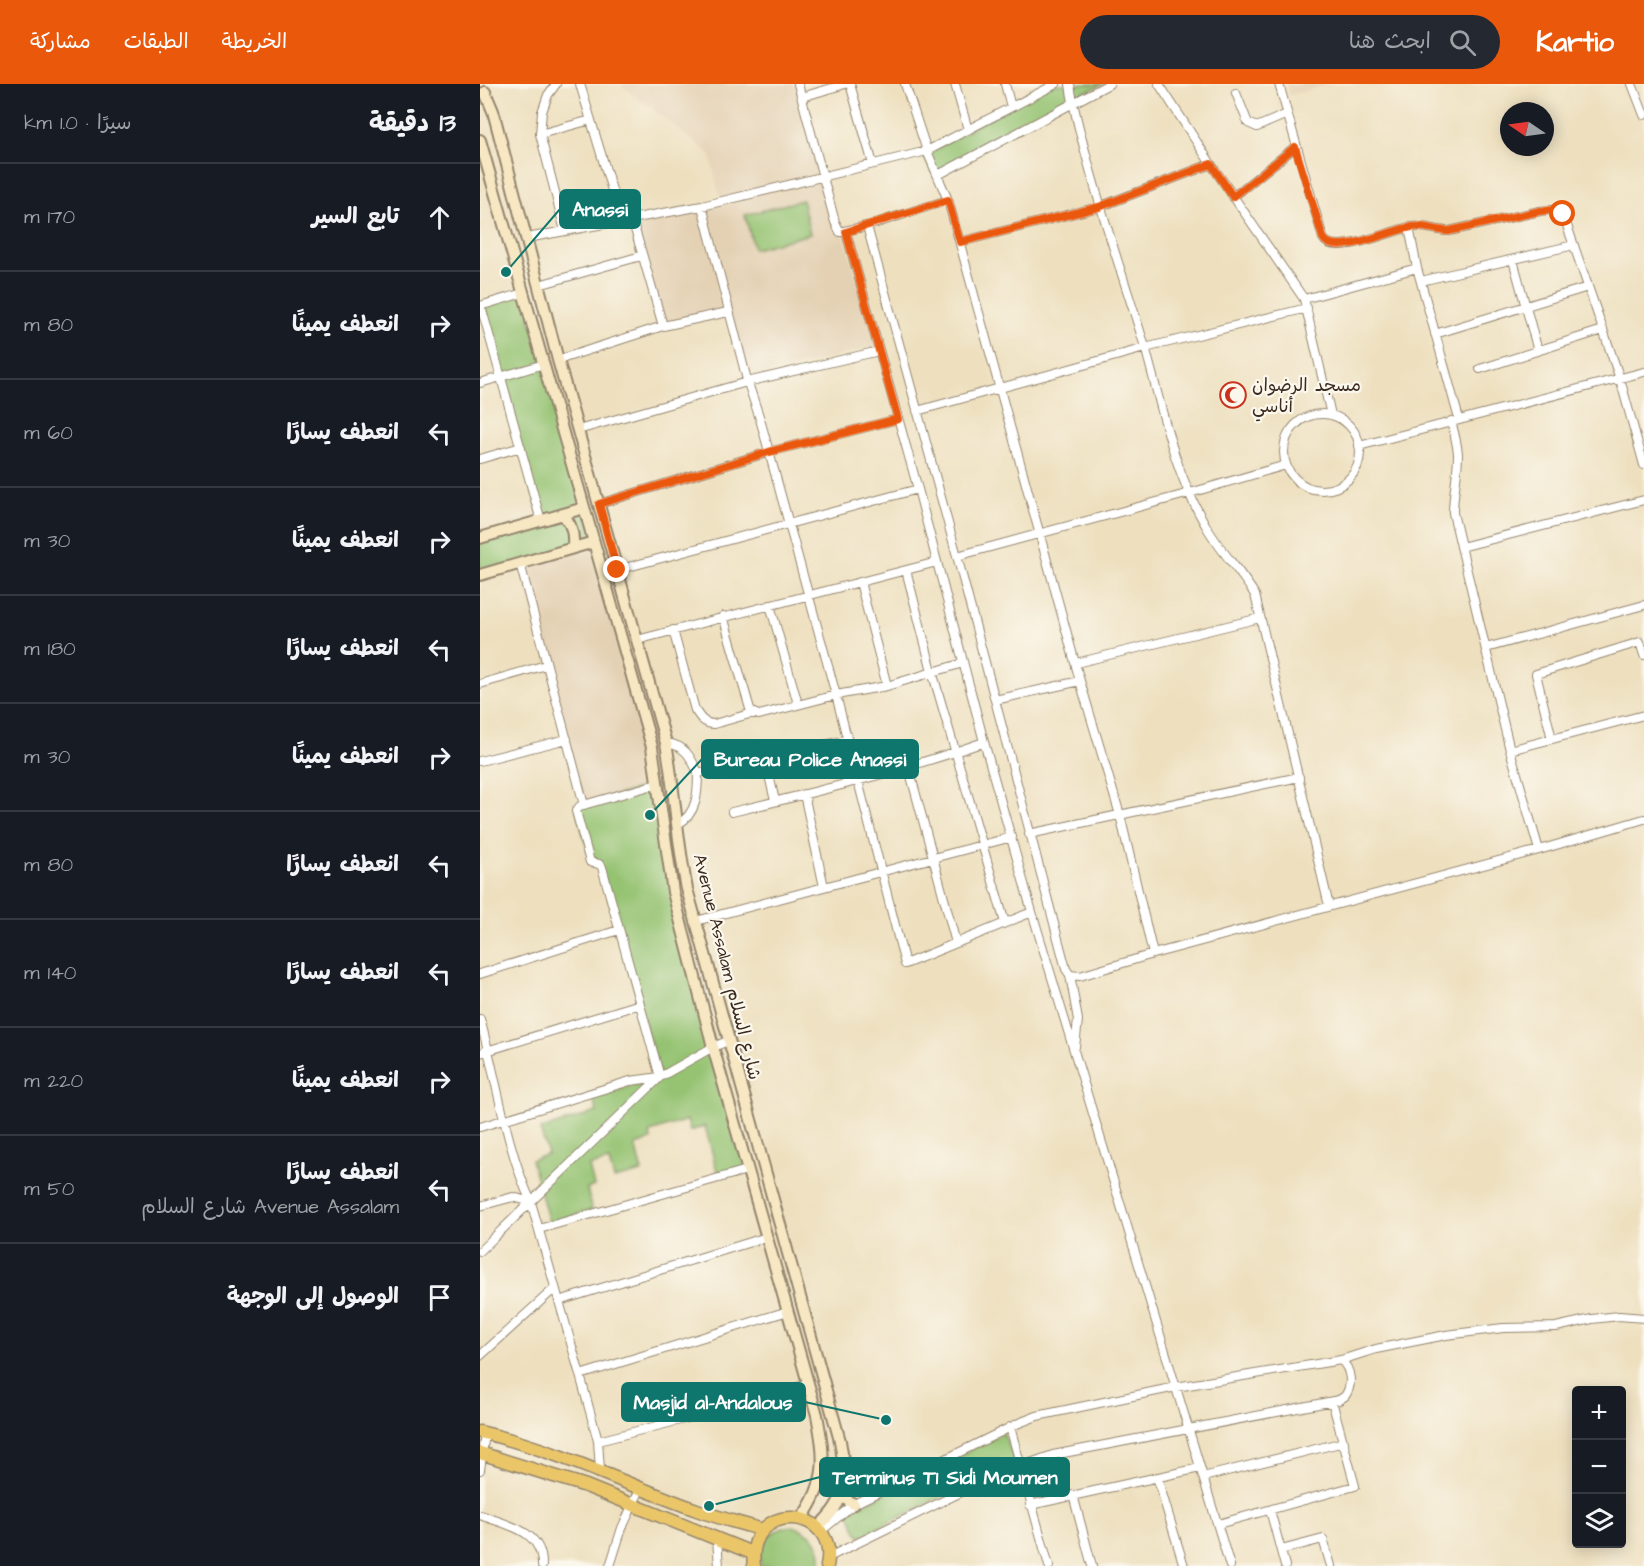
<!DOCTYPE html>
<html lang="ar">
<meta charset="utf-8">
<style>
:root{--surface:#171b24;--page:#242831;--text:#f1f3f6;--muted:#9ea1a6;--line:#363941;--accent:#ea580c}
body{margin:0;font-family:"Architects Daughter","Playpen Sans Arabic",sans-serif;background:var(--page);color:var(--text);direction:rtl}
.controls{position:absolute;right:18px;bottom:18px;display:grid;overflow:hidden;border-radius:6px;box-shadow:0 3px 15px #0003}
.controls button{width:54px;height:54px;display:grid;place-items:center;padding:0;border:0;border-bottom:2px solid var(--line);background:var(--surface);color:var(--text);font:30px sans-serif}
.compass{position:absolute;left:1020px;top:18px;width:54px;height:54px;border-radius:50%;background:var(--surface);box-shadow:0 3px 15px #0003;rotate:283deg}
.stop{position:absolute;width:18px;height:18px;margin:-14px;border:4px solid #ea580c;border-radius:50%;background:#fff}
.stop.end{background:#ea580c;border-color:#fff;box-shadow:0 2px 6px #0008}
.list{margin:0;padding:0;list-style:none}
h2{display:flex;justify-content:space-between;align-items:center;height:78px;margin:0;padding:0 24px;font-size:26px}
h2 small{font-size:20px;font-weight:400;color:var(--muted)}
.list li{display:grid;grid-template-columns:39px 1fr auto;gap:18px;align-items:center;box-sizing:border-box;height:108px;padding:0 24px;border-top:2px solid var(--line)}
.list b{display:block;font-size:22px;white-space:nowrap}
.list p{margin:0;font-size:20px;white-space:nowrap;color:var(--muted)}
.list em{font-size:20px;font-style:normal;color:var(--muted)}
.icon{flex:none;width:33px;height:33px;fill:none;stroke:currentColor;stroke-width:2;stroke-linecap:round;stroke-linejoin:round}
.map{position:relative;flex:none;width:1164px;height:1482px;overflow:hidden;direction:ltr}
header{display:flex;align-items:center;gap:36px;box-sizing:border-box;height:84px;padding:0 30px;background:var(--accent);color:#fff}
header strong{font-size:28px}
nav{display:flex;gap:33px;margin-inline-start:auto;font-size:21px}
.search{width:420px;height:54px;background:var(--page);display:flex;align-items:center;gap:15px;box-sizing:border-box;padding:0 21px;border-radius:33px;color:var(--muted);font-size:22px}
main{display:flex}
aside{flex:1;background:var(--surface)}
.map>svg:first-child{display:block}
.built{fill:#e4d1b4}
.green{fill:#95c372;stroke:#687648;stroke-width:1.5}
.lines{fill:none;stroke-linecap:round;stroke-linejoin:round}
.street-casing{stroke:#94856e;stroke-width:10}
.secondary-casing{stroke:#94856e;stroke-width:14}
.primary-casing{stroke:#94856e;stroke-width:15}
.street{stroke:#fff;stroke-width:8}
.secondary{stroke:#f7e8c3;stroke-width:10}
.primary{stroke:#ebc669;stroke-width:12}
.route{stroke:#ea580c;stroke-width:8}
.labels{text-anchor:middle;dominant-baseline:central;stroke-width:4.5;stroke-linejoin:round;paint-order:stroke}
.poi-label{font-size:18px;fill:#3b2a1e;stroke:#fbf7ec;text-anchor:start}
.street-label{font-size:18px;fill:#3b2a1e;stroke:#fbf7ec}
.leader{fill:none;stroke:#0f766e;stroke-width:2}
.callout-dot{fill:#0f766e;stroke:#fbf7ec;stroke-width:2}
.callout{fill:#0f766e;stroke:#0f766e;stroke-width:2}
.callout-label{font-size:20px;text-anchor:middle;font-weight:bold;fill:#fff}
</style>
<header>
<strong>Kartio</strong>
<div class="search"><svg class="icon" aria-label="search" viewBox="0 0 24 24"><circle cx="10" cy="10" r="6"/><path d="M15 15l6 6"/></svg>ابحث هنا</div>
<nav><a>الخريطة</a><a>الطبقات</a><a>مشاركة</a></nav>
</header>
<main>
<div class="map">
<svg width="1164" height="1482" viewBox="0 0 1164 1482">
<rect width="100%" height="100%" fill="#fbf7ec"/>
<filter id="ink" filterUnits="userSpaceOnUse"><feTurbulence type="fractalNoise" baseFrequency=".0167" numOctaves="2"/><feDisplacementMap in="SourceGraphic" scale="12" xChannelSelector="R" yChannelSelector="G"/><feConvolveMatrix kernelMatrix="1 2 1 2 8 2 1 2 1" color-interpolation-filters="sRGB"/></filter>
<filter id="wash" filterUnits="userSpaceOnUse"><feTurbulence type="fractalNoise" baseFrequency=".008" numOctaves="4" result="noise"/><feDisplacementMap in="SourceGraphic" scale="24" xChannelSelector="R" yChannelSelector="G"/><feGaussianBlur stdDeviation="1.35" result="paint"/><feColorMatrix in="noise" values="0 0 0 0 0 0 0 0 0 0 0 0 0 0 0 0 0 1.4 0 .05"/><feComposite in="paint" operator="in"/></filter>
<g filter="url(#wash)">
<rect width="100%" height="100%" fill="#eee0bf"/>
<!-- built -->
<path class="built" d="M140,0H315L351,130L362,143L397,262L268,295L249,227L180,246L149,135L241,119L230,70Z
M806,0H851L809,11Z
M114,458L177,700L104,721L40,479Z"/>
<!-- green -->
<path class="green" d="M569,0H625L590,14L455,92L443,72Z
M322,116L330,150L274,165L265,131Z
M43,209L114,458L0,490V455L61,437L1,222Z
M177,700L186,771L267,1086L237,1087L225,1042L210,1047L207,1036L170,1048L171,1056L155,1061L162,1088L134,1095L129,1077L109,1082L114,1102L107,1105L112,1126L52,1143L69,1138L51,1076L68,1070L60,1046L117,1028L113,1014L180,993L119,779L112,780L96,723Z
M523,1349L535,1376L380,1453L368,1428Z
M312,1442C331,1447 345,1461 340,1482H281C276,1460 291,1445 312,1442Z"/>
</g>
<g filter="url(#ink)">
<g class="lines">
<!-- street casing -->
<g class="street-casing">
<path id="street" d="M76,0L68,11L62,28L60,50L85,147
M100,0L141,136
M318,0L355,138L360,148L387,142L468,116
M370,0L393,80
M425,0L447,67L468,116L600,597L640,731L673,870
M475,0L488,46
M525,0L531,23
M590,0C593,23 599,45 605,67C622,133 645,198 665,263C682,323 693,386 725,440C739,466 760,486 775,511L849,822
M679,0L731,80L824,215L851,331
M799,0L843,154C853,174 913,145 932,143C944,141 957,147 969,147L1060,127C1068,126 1076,124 1083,130L1140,295L1164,381
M1152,0L1164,31
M756,9L768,39L777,43L807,30
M322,13L365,0
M60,50L111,36
M458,91L629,0
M753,113L815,63
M222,122L267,296L280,335L356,611L425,880L552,828
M152,135L183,242L248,228
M387,142L477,472L586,885L590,891L598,936L595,963
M929,143L937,184L979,335
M366,148L438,405L504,658L552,828L750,1482
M47,154L222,122L447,67L576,0
M480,158L619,123L731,80
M1033,176L1058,267
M941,197L1094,161
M59,201L161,172
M824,215L937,184
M0,222L43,209
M1,222L61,437
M955,250L1108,203
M78,276L183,242
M1000,285L1123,246
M0,299L64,280
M437,327L665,264L827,224
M804 368a38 38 0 1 1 76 0a38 38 0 1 1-76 0Z
M971,337C974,348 977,358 978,370C978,390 973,409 973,429L1030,666L1059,766
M98,346L267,298L399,267
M879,362L1164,288
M0,375L41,363
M119,420L289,368L418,335
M981,463L1164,416
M477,472L710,409L806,381
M40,479L104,721
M137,486L438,405
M426,486L452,587L525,839
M380,498L407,602
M290,521L318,620
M243,532L270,625L273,629L279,631L356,611L407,602L483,579
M193,546L215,626C220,634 224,640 234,640L273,629
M157,556L457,478
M1006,564L1164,521
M596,579L780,534
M0,600L66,581
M515,616L600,597
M1072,655L1056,590L1160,558L1164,571
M186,659C205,661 211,673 218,689L367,656
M1030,666L1164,631
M285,674L295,717
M0,677L87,655
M428,681L476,859
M252,728C336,708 422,687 504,658
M198,740C217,730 218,709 218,689
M549,750L819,693
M344,803L532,753
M216,837L344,803L324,710
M0,890L139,846
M590,891L600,892L673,870L1059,766L1164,735
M0,935C17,996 25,1060 51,1118L100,1291L118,1357L120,1386
M0,969L160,920
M0,1043L150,997L180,993L122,783L119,780L110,778L96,727L100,722L177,700
M0,1122L33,1113L51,1118
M59,1145L267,1086
M0,1167L180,993L233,963L248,957
M79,1217L287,1153
M0,1272L75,1204
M100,1291L308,1227
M530,1343L569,1482
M118,1357L212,1333L328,1300
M0,1386L5,1349
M677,1393L704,1482
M723,1393L864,1358
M593,1411L612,1482
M550,1421L720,1384
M790,1426L805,1482
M0,1431C27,1441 63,1446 62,1482
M738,1440L875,1402L852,1317
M340,1448L374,1420L539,1339L557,1332L696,1303L861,1276L896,1265L966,1251L1023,1244L1076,1243L1112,1235L1139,1232L1164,1234
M237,1455L239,1482
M801,1466L843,1455L851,1482
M349,1473L514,1392L573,1371L859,1316L865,1312C873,1301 871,1285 861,1276
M130,1482L142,1444L161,1403"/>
</g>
<!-- secondary casing -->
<g class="secondary-casing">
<path id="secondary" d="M5,8L13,27L78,276L186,659C195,708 197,757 207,805L360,1357C367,1398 369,1415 337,1444
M0,56L172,663L193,808L233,963L337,1331C345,1374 348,1396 322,1434
M83,431C92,440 94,450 93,463
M0,454L104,424
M0,491L114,458
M363,1408L367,1416L374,1420"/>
</g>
<!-- primary casing -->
<g class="primary-casing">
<path id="primary" d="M0,1348C75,1365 144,1400 217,1426C238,1434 261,1439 283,1446
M0,1369L106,1402L272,1469
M274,1482C265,1416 360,1420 347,1482"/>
</g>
<!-- street -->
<use href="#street" class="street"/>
<!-- secondary -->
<use href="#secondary" class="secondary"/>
<!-- primary -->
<use href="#primary" class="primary"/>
</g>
</g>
<g class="lines" filter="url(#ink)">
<!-- route -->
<path class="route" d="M137,486L119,420L289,368L418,335L366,148L468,116L480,158L619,123L731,80L753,113L815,63L843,154C854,174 913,145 932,143C944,141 957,147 969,147L1060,127C1068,126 1076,125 1083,130"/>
</g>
<!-- icons -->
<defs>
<g id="mosque-ring" transform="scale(1.35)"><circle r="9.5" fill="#fbf7ec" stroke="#c8321e" stroke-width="1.5"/><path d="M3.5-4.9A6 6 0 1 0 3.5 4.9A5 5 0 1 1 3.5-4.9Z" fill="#c8321e"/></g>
</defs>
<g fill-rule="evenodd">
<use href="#mosque-ring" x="753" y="311"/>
</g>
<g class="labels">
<!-- poi labels -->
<g class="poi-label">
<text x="772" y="301">مسجد الرضوان<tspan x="772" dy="21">أناسي</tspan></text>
</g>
<!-- street labels -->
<g class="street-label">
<text transform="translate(247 883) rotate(76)">Avenue Assalam شارع السلام</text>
</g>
</g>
<!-- callouts -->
<path class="leader" d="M26 188L80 125M170 731L222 675M406 1336L325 1318M229 1422L340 1393"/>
<g class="callout-dot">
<circle cx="26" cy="188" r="6"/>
<circle cx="170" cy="731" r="6"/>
<circle cx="406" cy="1336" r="6"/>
<circle cx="229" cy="1422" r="6"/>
</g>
<g class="callout">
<rect x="80" y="106" width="80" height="38" rx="6"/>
<rect x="222" y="656" width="216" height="38" rx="6"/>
<rect x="142" y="1299" width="183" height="38" rx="6"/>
<rect x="340" y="1374" width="249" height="38" rx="6"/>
</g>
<g class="callout-label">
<text x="120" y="132">Anassi</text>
<text x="330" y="682">Bureau Police Anassi</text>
<text x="233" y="1325">Masjid al-Andalous</text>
<text x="465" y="1400">Terminus T1 Sidi Moumen</text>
</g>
</svg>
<div class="controls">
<button>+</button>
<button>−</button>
<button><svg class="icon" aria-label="layers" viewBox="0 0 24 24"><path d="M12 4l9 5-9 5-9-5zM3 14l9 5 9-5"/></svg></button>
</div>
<svg class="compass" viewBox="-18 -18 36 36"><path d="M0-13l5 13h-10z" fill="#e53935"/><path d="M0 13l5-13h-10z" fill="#9ea1a6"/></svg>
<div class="stop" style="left:1083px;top:130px"></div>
<div class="stop end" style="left:137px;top:486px"></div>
</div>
<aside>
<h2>13 دقيقة<small>سيرًا · 1.0 km</small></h2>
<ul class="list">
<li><svg class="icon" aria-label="ahead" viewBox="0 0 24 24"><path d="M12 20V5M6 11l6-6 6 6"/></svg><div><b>تابع السير</b></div><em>170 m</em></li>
<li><svg class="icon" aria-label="right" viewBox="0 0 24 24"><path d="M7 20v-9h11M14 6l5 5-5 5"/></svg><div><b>انعطف يمينًا</b></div><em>80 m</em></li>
<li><svg class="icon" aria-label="left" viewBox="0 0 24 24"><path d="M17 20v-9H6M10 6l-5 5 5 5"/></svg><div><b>انعطف يسارًا</b></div><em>60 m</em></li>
<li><svg class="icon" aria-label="right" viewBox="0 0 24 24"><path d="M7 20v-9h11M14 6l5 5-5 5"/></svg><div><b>انعطف يمينًا</b></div><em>30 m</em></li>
<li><svg class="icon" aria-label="left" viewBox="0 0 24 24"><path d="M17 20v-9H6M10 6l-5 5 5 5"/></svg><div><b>انعطف يسارًا</b></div><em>180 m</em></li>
<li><svg class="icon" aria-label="right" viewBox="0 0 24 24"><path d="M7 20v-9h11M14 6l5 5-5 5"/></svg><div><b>انعطف يمينًا</b></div><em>30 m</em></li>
<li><svg class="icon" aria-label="left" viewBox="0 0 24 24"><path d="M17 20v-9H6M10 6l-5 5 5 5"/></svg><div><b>انعطف يسارًا</b></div><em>80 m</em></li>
<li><svg class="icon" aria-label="left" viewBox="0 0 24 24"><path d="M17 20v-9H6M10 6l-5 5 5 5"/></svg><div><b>انعطف يسارًا</b></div><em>140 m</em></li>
<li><svg class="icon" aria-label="right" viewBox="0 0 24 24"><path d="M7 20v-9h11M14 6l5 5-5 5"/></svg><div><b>انعطف يمينًا</b></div><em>220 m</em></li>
<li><svg class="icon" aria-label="left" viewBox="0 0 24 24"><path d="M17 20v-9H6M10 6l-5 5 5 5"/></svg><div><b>انعطف يسارًا</b><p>Avenue Assalam شارع السلام</p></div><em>50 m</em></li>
<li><svg class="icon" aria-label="arrive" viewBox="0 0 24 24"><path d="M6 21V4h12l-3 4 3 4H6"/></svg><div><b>الوصول إلى الوجهة</b></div></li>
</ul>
</aside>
</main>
